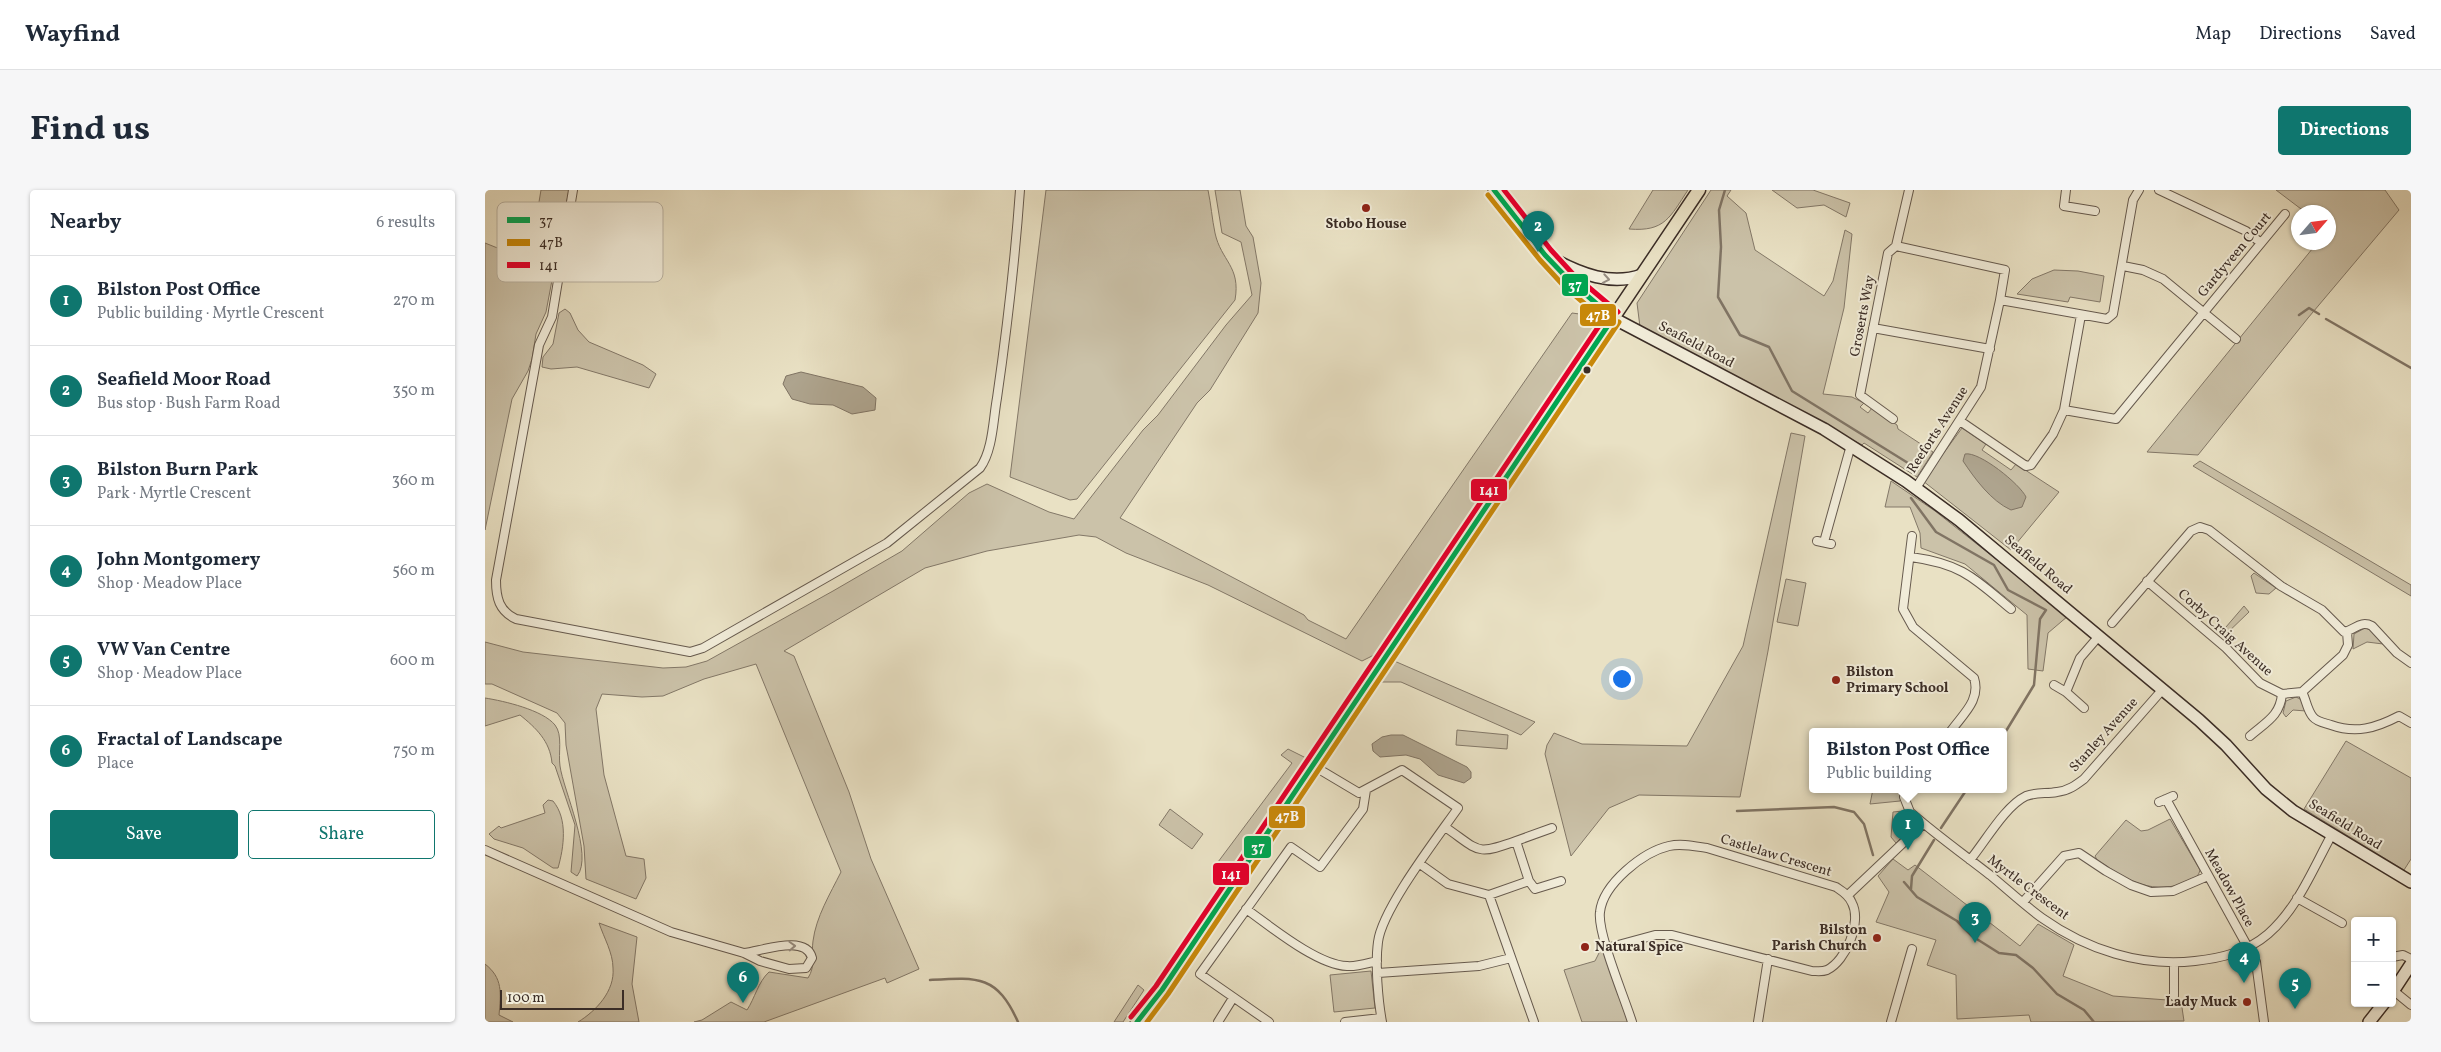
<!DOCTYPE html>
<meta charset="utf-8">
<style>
:root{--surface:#fff;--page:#f6f6f7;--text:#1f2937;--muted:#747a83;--line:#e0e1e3;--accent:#0f766e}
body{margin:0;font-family:Vollkorn,serif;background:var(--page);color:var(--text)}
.controls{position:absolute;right:15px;bottom:15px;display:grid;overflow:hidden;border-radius:5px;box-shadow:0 1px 4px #0004}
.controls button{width:45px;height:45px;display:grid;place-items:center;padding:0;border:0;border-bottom:1px solid var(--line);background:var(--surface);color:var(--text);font:25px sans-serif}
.compass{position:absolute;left:1806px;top:15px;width:45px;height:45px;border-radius:50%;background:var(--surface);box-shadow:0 1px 4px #0004;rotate:62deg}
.scale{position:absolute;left:15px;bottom:12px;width:124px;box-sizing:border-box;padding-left:5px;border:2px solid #3b2d26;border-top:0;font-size:14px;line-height:18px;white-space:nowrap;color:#3b2d26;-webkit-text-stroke:4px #f1ecd9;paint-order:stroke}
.you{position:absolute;left:1136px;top:488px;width:18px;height:18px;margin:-12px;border:4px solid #fff;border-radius:50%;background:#1a73e8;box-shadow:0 0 0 8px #1a73e833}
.badge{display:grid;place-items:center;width:32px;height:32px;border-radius:50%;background:var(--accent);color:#fff;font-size:16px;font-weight:700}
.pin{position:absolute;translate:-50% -41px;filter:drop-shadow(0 1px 2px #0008)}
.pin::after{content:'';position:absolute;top:26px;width:18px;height:15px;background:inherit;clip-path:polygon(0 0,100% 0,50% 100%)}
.popup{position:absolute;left:1324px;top:538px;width:198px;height:65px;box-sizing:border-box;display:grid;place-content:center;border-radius:5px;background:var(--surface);filter:drop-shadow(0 1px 4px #0005);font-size:16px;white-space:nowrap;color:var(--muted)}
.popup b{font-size:19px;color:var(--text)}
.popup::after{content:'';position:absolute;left:50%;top:100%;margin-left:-10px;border:10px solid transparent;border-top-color:var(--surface)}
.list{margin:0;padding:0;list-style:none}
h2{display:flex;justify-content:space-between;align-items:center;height:65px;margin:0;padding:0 20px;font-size:21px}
h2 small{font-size:16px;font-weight:400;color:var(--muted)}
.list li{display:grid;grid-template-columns:32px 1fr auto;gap:15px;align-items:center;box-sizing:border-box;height:90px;padding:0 20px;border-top:1px solid var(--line)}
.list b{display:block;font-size:19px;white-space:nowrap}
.list p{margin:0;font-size:16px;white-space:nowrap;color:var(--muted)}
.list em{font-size:16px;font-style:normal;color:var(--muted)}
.actions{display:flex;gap:10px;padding:15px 20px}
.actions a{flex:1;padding:11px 0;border:1px solid var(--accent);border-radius:5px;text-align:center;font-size:18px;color:var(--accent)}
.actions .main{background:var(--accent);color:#fff}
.map{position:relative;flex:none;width:1926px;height:832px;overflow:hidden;border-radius:5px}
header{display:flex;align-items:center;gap:30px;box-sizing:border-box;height:70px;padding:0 25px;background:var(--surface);border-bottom:1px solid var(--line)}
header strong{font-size:24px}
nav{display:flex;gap:28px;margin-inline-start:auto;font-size:18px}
.intro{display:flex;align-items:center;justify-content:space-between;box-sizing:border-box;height:120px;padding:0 30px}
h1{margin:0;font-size:35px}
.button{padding:12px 22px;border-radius:5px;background:var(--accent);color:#fff;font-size:18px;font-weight:700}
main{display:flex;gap:30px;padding:0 30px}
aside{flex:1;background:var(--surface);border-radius:5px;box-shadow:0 1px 4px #0004}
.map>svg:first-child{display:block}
.green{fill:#cbc2a9;stroke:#837868}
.water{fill:#aea48e;stroke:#807464}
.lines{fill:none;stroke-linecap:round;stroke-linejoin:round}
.stream{stroke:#807464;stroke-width:2.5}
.street-casing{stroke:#665a4e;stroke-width:10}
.secondary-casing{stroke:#3b2d26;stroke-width:14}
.primary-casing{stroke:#3b2d26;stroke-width:15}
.street{stroke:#f1ecd9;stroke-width:8}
.secondary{stroke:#f1ecd9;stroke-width:11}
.primary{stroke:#e9e1c4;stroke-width:12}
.bus-1-casing{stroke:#f1ecd9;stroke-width:9}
.bus-2-casing{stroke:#f1ecd9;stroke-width:9}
.bus-3-casing{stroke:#f1ecd9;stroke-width:9}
.bus-1{stroke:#00a651;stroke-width:5}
.bus-2{stroke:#c8880a;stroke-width:5}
.bus-3{stroke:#e4002b;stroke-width:5}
.oneway{stroke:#968c80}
.poi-dot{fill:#8f2418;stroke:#f1ecd9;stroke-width:2}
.bus-dot{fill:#3b2d26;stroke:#f1ecd9;stroke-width:2}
.labels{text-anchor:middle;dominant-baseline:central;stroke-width:4;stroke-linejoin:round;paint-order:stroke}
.poi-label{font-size:14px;font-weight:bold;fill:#3b2d26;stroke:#f1ecd9;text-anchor:start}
.street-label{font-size:14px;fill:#3b2d26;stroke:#f1ecd9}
.key{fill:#f1ecd9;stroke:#bab3a3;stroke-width:1}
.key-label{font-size:14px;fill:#3b2d26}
.line-badge{stroke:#f1ecd9;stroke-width:2}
.badge-label{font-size:14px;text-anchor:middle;font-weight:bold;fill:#fff}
</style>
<header>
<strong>Wayfind</strong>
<nav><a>Map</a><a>Directions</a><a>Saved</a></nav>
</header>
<div class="intro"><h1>Find us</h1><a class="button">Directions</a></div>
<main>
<aside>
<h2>Nearby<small>6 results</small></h2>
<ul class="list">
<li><span class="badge">1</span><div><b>Bilston Post Office</b><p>Public building · Myrtle Crescent</p></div><em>270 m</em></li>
<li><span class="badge">2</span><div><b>Seafield Moor Road</b><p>Bus stop · Bush Farm Road</p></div><em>350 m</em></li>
<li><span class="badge">3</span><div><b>Bilston Burn Park</b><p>Park · Myrtle Crescent</p></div><em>360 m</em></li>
<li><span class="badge">4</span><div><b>John Montgomery</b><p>Shop · Meadow Place</p></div><em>560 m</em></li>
<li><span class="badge">5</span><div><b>VW Van Centre</b><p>Shop · Meadow Place</p></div><em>600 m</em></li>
<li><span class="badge">6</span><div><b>Fractal of Landscape</b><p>Place</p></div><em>750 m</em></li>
</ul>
<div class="actions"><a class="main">Save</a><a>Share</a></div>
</aside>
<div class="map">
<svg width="1926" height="832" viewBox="0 0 1926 832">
<rect width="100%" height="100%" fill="#e9e1c4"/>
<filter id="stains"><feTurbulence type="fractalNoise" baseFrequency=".004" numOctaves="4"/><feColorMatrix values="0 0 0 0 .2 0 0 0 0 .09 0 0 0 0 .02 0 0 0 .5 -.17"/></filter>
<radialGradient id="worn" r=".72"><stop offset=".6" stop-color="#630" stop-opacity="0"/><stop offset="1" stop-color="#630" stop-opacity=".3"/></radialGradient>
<!-- green -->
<path class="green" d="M56,0H84L61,122L51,144L47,169L43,181L27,209L0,340V53L20,61L39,51L54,12Z
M561,0H723C726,14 727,29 730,43C736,71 756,76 750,110L592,309L585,310L525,287Z
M730,0H755L761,36L768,47L776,93L773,123L725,200L712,213L635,328L819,425L823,430L861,449L1087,123L1102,125L1112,138L891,464L877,471L723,395L641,363L611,347L594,345L502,361L440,378L299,461L309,466L364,602L386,669L434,779L402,793L400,788L279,832H209L217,830L246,812L262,820C270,808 273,792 284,782L323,788C331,776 326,764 328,751C331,727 345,704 356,682L271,474L219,489L178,506L157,507L117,504L111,519L119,585L141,666L159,669L161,688L151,709L101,689L99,656L81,555L80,533L72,523L7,494H0V452L38,462L178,478L201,477L222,471L348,401L417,361L484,303L502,294L564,322L589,329L658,240L673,225L741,135L767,105L756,52L737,43Z
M1168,0H1203C1185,27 1180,42 1144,39Z
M1226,0H1246L1242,6L1261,23L1270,60L1339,106L1348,91L1360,40L1367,44L1359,118L1338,204L1367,207L1379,213L1375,217L1383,223L1387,218L1412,235L1413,239L1448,262L1432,287L1379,253L1377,255L1155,137L1152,113Z
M1287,0H1328L1365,13L1361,27L1339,15L1312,18Z
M1791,0H1900L1914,20L1823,128L1713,265L1662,262L1832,53L1844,52V22H1820Z
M1569,80L1593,81L1619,86L1615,112L1585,107L1583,112L1532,104L1547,89Z
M80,119L85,123L93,140L104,152L158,175L171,184L164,198L92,177L66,179L57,177L58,167L68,154L74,123Z
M1477,238L1501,254L1497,260L1526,280L1531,274L1574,302L1526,360L1438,291Z
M1306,243L1320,246L1283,461L1255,607L1154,605L1124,618L1086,666L1060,564L1062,555L1069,543L1097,554L1202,556L1258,456Z
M1715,271L1926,395V406L1708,276Z
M1406,291L1450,321L1583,426L1563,443L1558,481L1543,479L1542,425L1480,374L1436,358L1435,343L1425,317H1400Z
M1769,383L1791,398L1784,404L1771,403L1766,386Z
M1301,389L1321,393L1313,436L1292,432Z
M1759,416L1764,422L1738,447L1735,444Z
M1880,438L1886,440L1898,454L1882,452L1868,459L1869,444Z
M907,470L1050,532L1036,545L916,492H892Z
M1811,507L1817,510L1821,521L1808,520L1801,527L1798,523L1801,511Z
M0,508C19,511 58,520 70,535C78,545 73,563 75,576C78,599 109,666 92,686L86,682L90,635L70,576L67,573C65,551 51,538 35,525L0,536Z
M972,540L1023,545L1022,559L971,555Z
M1861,551L1926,588V669L1919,680L1819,619Z
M803,559L823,569L745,690L730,676L807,573L796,565Z
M1388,599H1419L1415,611L1385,614Z
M63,610L68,611C83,629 79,657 73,678H68L38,658L9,649L4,644L14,636L16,638L60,623L58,615Z
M685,619L718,644L707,659L674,635Z
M1418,621L1423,627L1425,639L1411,653L1406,647L1408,622Z
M1685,629L1715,680C1713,689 1706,691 1698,694C1661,704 1642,689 1612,670L1610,666L1641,630L1656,641L1663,640Z
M1408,669L1423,680L1430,675L1535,756L1553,734L1589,755L1578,786L1628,806L1696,811L1699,831L1546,832L1544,825L1472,829L1471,785L1442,775L1451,750L1391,732L1404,702L1393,686Z
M114,733L152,747L147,794L154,832H93C111,821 130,801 128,778C128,763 119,748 114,733Z
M1117,757L1144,832H1097L1079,780L1110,771Z
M0,774C18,788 16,803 14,825L28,832H0Z
M886,781L890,818L849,822L845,785Z
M653,795L659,800L638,832H629Z"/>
<!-- water -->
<path class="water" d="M316,182L378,197L391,208L390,220L367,224L348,215L325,214L307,209L298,194L301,186Z
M1480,264C1494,261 1535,294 1541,307L1537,317L1526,320C1506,311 1490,289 1478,271Z
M906,545H918L982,577L986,582V588L979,593L953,585L935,569L921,565L895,567L888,561L887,554L897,547Z"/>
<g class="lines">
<!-- stream -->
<path class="stream" d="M1240,0L1234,20L1236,57L1233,107L1255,145L1284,157L1307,201L1423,273
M1814,125L1824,118L1834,124
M1841,129L1926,178
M1426,308L1451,342L1509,375L1523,400L1561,420L1555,429L1549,495L1518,546
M1252,621L1349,617L1369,622L1379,634L1388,665
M1456,638L1482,599
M1419,692L1432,707L1472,731L1487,746L1514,763L1531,765L1548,778L1572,804L1599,820L1609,832
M1426,699L1427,686L1449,650
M445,790C493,787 512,785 533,832"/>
<!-- street casing -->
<g class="street-casing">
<path id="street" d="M88,0L67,127L54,155L11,390C11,408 14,421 31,429L205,462L218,458L402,353L495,278C508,260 508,230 512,208C522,139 530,70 535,0
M1581,0L1579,16L1610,21
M1674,0L1761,41L1776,53
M1411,56L1520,80L1515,110
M1411,56L1424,0
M1638,76L1658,80L1678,89L1751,149
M1388,138L1505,159
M1579,220L1631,229L1800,24
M1408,229L1375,205L1403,63L1411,56
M1475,231L1541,276L1546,275L1568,244L1579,220L1596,125
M1431,298L1496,197L1515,110L1622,129L1628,124L1648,10L1654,0
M1427,346L1418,419L1428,437L1489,488C1496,510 1478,524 1466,541
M1332,351L1346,354
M1339,352L1366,255
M1426,367C1477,374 1489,388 1526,419
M1662,391L1741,458L1775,493L1797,504L1817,502L1858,465L1863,455L1862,442
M1627,433L1706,341L1715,337L1724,340L1796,396L1837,420L1859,442C1870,440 1875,430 1887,436L1912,463L1926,473
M1569,495L1581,502
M1817,502C1821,509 1822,520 1828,527C1832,532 1840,533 1846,535C1871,544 1891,538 1914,526L1926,533
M1599,518L1581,502L1595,468L1614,446
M1765,546C1781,532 1795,526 1797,504
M827,575L874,603L917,580L973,618C952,648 897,719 893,752C890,774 893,810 897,832
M1423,599L1419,607L1425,622C1450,644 1478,664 1505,685C1522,699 1539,715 1557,728C1602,760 1656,777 1710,771C1737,768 1762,762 1783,744C1812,719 1828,679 1846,646
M1681,609L1771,772L1779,832
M1674,612L1688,606
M1031,651L1067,638
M0,660L186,742L259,763L275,771L304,779L321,778L327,768C321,744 277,761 259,763
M1485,670C1500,652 1520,616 1541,606C1552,602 1561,604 1572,602C1583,601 1591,595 1599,589L1678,499
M935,674L963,694L1004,705L1044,691L1031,651C990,666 995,661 960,637
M1044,691L1050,699L1076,691
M1004,705L1049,832
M1363,705L1438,634
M1812,708L1857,733
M1538,712L1579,666L1594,663L1621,681L1646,695L1666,702L1688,701L1723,686
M761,719C785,736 832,775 862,776C871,777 883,773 892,771
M1122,758L1170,745H1187L1327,781C1332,781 1337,782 1342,780C1361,771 1377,732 1367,713C1364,705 1357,701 1351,697L1222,658C1209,656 1196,653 1184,656C1158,662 1118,694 1115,722C1112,743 1140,809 1147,832
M1907,767L1918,765L1926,769
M893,783L994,776L1026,768
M1909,801L1926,815
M1689,806V773
M733,832L748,808
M784,832L715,784L806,657L835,677L878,619L881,600
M860,832L896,828
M1273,832L1283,769
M1406,832L1427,759"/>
</g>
<!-- secondary casing -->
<g class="secondary-casing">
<path id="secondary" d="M1009,0L1060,65L1083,89L1128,128L1339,239L1421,291L1474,330L1714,530L1741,555L1781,599L1808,621L1926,692
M1068,69C1096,84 1126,96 1157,85
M1907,803L1926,774
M1884,832L1899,813"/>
</g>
<!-- primary casing -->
<g class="primary-casing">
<path id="primary" d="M652,832L677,800L1214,0"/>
</g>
<!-- street -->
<use href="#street" class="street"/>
<!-- secondary -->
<use href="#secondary" class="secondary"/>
<!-- primary -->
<use href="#primary" class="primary"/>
<!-- bus-1 casing -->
<g class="bus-1-casing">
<path id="bus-1" d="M1009,0L1060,65L1083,89L1128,128
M652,832L677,800L1128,128"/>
</g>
<!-- bus-2 casing -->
<g class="bus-2-casing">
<path id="bus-2" d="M1003,5L1055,70L1078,95L1123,134
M662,832L683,804L1134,132"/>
</g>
<!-- bus-3 casing -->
<g class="bus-3-casing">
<path id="bus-3" d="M1019,0L1066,60L1088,84L1133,122
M646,827L671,796L1122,124"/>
</g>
<!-- bus-1 -->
<use href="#bus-1" class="bus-1"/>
<!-- bus-2 -->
<use href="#bus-2" class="bus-2"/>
<!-- bus-3 -->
<use href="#bus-3" class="bus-3"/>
</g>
<!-- one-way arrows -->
<defs><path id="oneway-chevron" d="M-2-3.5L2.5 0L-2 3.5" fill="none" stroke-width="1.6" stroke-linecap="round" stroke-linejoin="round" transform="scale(1.25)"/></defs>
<g class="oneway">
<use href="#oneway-chevron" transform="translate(1121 89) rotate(10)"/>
<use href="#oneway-chevron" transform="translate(307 756) rotate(-2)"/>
</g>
<!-- markers -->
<g class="poi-dot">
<circle cx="881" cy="18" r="5"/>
<circle cx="1351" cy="490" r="5"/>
<circle cx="1392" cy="748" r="5"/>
<circle cx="1100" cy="757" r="5"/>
<circle cx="1762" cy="812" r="5"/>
</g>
<circle class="bus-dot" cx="1102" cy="180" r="4.5"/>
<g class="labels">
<!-- poi labels -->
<g class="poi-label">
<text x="881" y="34" text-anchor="middle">Stobo House</text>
<text x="1361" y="482">Bilston<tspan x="1361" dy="16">Primary School</tspan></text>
<text x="1382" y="740" text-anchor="end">Bilston<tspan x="1382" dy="16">Parish Church</tspan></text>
<text x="1110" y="757">Natural Spice</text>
<text x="1752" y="812" text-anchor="end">Lady Muck</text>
</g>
<!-- street labels -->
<g class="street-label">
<text transform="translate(1750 65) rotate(-50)">Gardyveen Court</text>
<text transform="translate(1378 126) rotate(-79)">Groserts Way</text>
<text transform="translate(1211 155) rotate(28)">Seafield Road</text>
<text transform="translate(1453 240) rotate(-57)">Reeforts Avenue</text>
<text transform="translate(1553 375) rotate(40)">Seafield Road</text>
<text transform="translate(1740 443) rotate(42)">Corby Craig Avenue</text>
<text transform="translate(1619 545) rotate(-48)">Stanley Avenue</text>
<text transform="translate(1860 635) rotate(32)">Seafield Road</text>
<text transform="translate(1291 666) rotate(17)">Castlelaw Crescent</text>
<text transform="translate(1543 698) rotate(37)">Myrtle Crescent</text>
<text transform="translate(1744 698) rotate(61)">Meadow Place</text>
</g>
</g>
<!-- legend -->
<rect x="12" y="12" width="166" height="80" rx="8" class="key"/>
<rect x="22" y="27" width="23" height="6" fill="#00a651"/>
<rect x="22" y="49" width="23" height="7" fill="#c8880a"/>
<rect x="22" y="72" width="23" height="6" fill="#e4002b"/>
<g class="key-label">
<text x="54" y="35">37</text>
<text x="54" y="57">47B</text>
<text x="54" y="80">141</text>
</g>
<g class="line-badge">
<rect x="1076" y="83" width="28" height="24" rx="5" fill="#00a651"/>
<rect x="1094" y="113" width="38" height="24" rx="5" fill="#c8880a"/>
<rect x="985" y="288" width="38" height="24" rx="5" fill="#e4002b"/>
<rect x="783" y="615" width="38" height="24" rx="5" fill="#c8880a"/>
<rect x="758" y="645" width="29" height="24" rx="5" fill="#00a651"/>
<rect x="727" y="672" width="38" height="24" rx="5" fill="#e4002b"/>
</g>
<g class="badge-label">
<text x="1090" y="100">37</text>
<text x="1113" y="130">47B</text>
<text x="1004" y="305">141</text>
<text x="802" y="631">47B</text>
<text x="773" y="662">37</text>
<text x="746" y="689">141</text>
</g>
<rect width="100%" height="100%" filter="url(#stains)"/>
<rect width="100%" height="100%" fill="url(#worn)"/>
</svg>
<div class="controls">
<button>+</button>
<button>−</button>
</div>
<svg class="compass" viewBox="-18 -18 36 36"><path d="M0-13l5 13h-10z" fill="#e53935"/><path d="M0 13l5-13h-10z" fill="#747a83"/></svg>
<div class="scale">100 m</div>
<div class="you"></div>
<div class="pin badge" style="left:1423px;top:660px">1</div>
<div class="popup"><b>Bilston Post Office</b>Public building</div>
<div class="pin badge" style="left:1053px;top:62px">2</div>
<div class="pin badge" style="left:1490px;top:753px">3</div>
<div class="pin badge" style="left:1759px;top:793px">4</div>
<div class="pin badge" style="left:1810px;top:819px">5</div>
<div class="pin badge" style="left:258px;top:813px">6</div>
</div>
</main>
